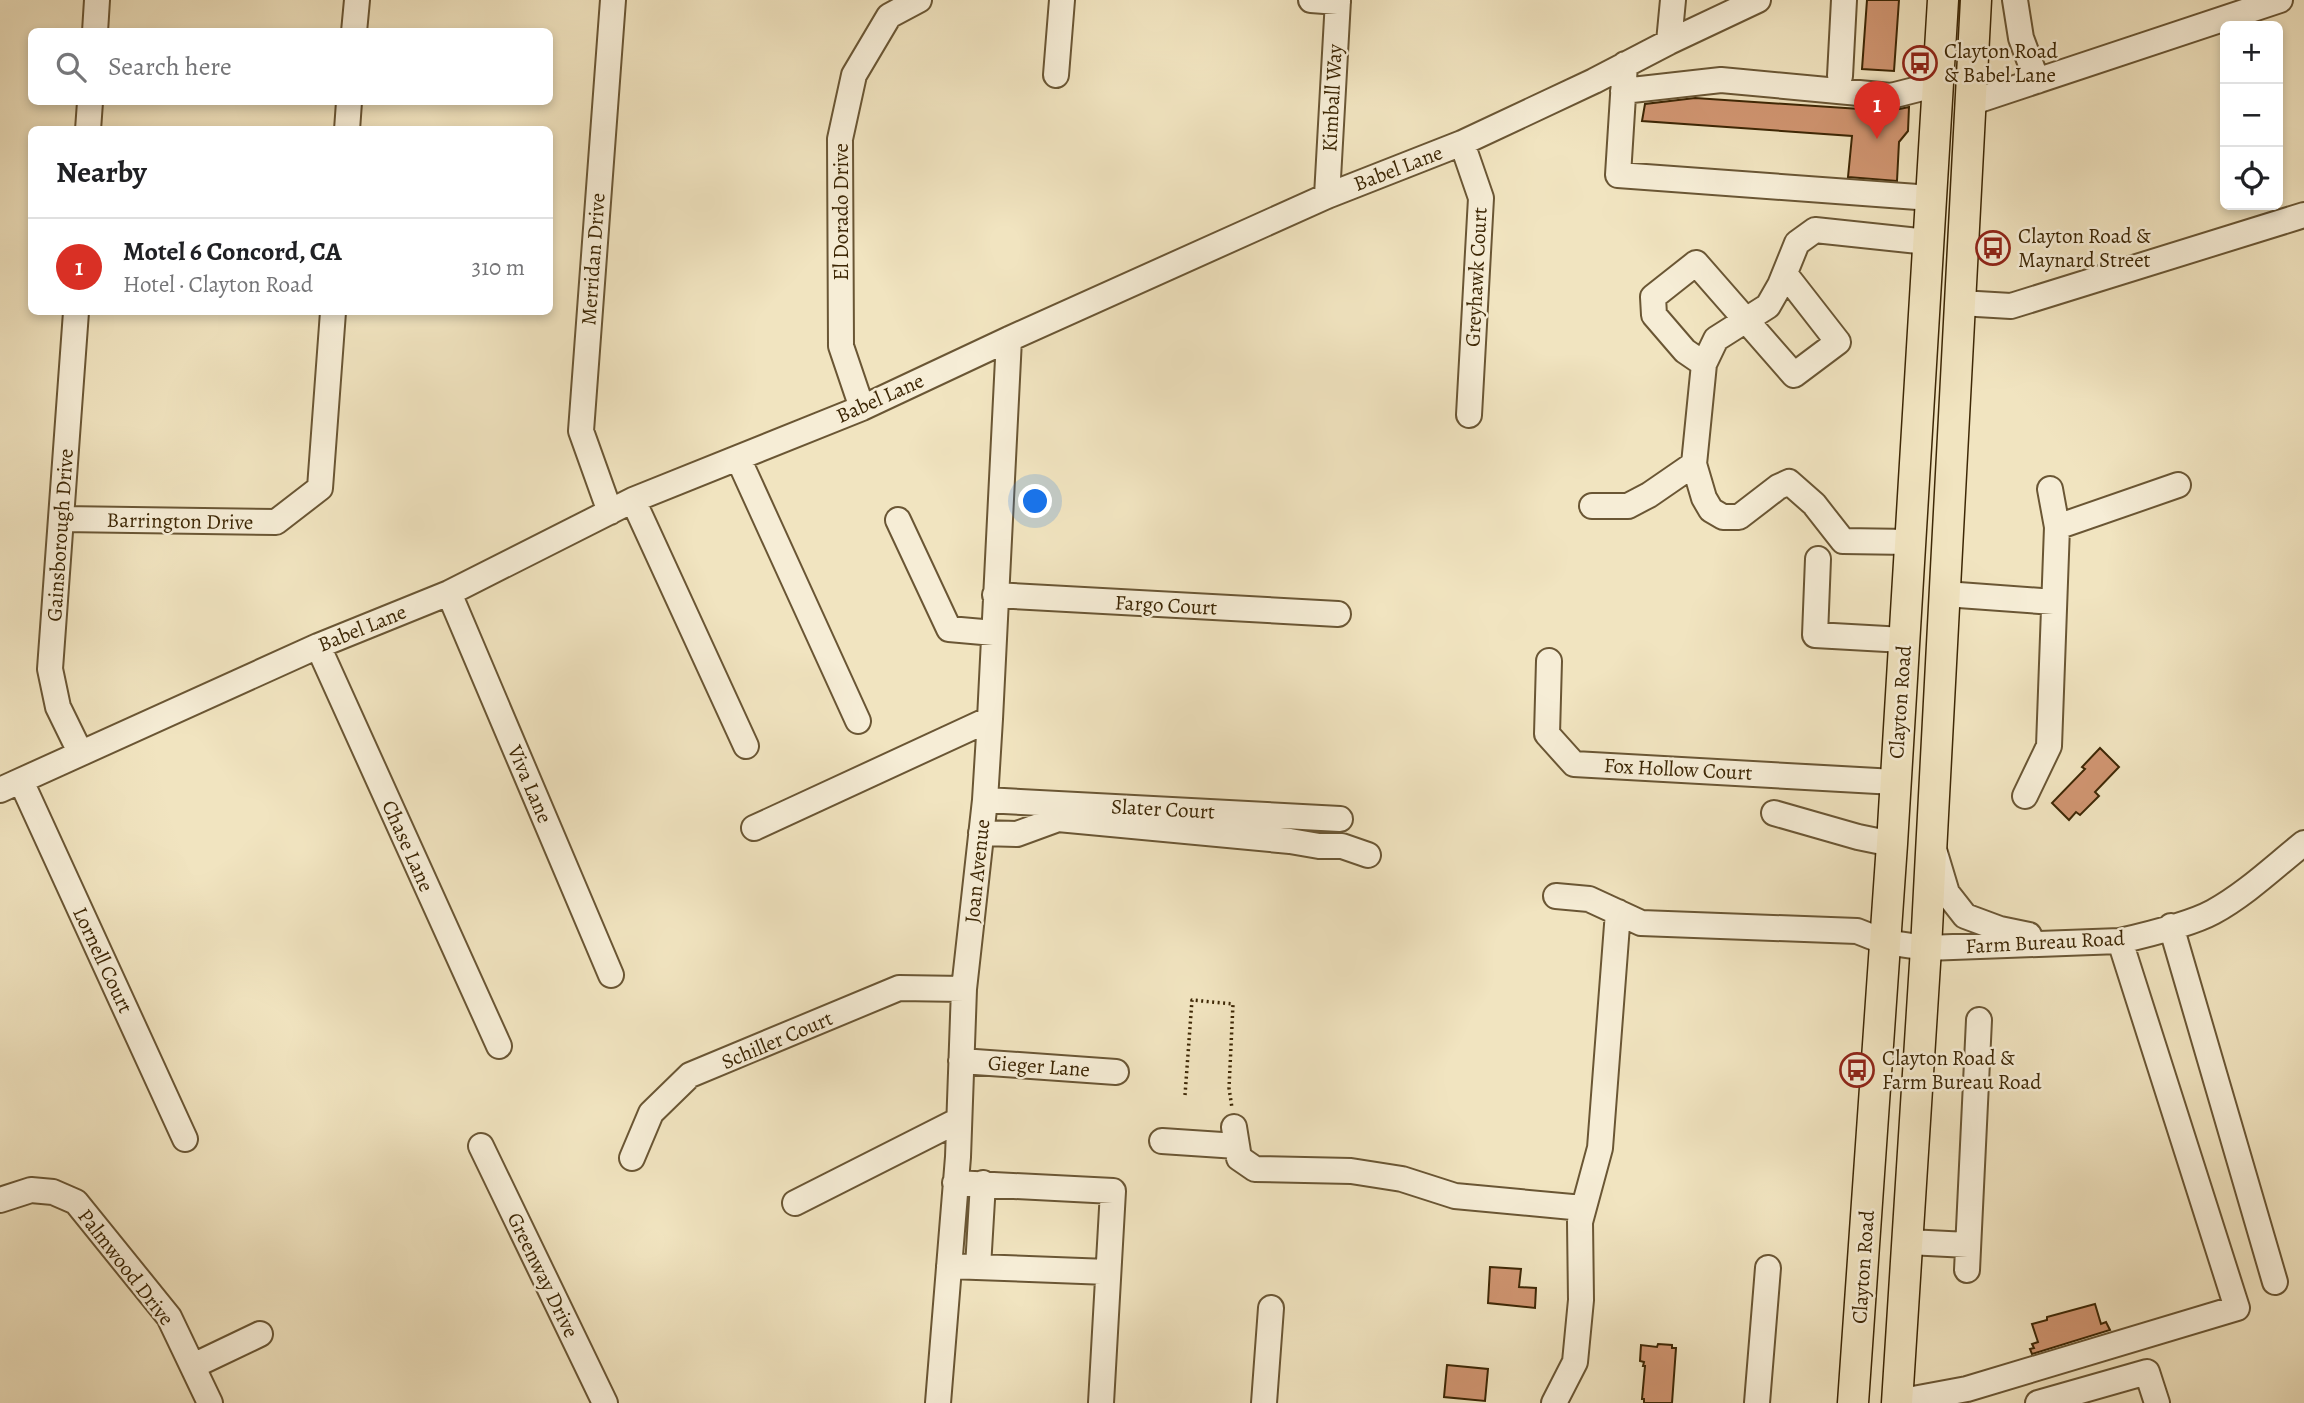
<!DOCTYPE html>
<meta charset="utf-8">
<style>
:root{--surface:#fff;--page:#f2f2f2;--text:#202124;--muted:#757577;--line:#e0e0e0;--accent:#d93025}
body{margin:0;font-family:Alegreya,serif;background:var(--page);color:var(--text)}
.controls{position:absolute;right:21px;top:21px;display:grid;overflow:hidden;border-radius:10px;box-shadow:0 4px 10px #0003}
.controls button{width:63px;height:63px;display:grid;place-items:center;padding:0;border:0;border-bottom:2px solid var(--line);background:var(--surface);color:var(--text);font:35px sans-serif}
.you{position:absolute;left:1036px;top:502px;width:24px;height:24px;margin:-18px;border:5px solid #fff;border-radius:50%;background:#1a73e8;box-shadow:0 0 0 10px #1a73e833}
.badge{display:grid;place-items:center;width:46px;height:46px;border-radius:50%;background:var(--accent);color:#fff;font-size:23px;font-weight:700}
.pin{position:absolute;translate:-50% -58px;filter:drop-shadow(0 2px 4px #0008)}
.pin::after{content:'';position:absolute;top:37px;width:24px;height:21px;background:inherit;clip-path:polygon(0 0,100% 0,50% 100%)}
.list{margin:0;padding:0;list-style:none}
h2{display:flex;justify-content:space-between;align-items:center;height:91px;margin:0;padding:0 28px;font-size:30px}
h2 small{font-size:23px;font-weight:400;color:var(--muted)}
.list li{display:grid;grid-template-columns:46px 1fr auto;gap:21px;align-items:center;box-sizing:border-box;height:98px;padding:0 28px;border-top:2px solid var(--line)}
.list b{display:block;font-size:26px;white-space:nowrap}
.list p{margin:0;font-size:23px;white-space:nowrap;color:var(--muted)}
.list em{font-size:23px;font-style:normal;color:var(--muted)}
.icon{flex:none;width:38px;height:38px;fill:none;stroke:currentColor;stroke-width:2;stroke-linecap:round;stroke-linejoin:round}
.map{position:relative;flex:none;width:2304px;height:1403px;overflow:hidden}
.search{position:absolute;background:var(--surface);box-shadow:0 4px 10px #0003;left:28px;top:28px;width:525px;height:77px;display:flex;align-items:center;gap:18px;box-sizing:border-box;padding:0 24px;border-radius:10px;color:var(--muted);font-size:26px}
.panel{position:absolute;background:var(--surface);box-shadow:0 4px 10px #0003;left:28px;top:126px;width:525px;height:189px;border-radius:10px}
.map>svg:first-child{display:block}
.building{fill:#d09571;stroke:#3d2705;stroke-width:2}
.lines{fill:none;stroke-linecap:round;stroke-linejoin:round}
.minor-casing{stroke:#6a5634;stroke-width:28}
.major-casing{stroke:#3d2705;stroke-width:33}
.path{stroke:#3d2705;stroke-width:3.5;stroke-dasharray:2 3.5;stroke-linecap:butt}
.minor{stroke:#f6edd6;stroke-width:24}
.major{stroke:#f1e4c0;stroke-width:30}
.labels{text-anchor:middle;dominant-baseline:central;stroke-width:5;stroke-linejoin:round;paint-order:stroke}
.poi-label{font-size:21px;fill:#3d2705;stroke:#f6edd6;text-anchor:start}
.street-label{font-size:21px;fill:#3d2705;stroke:#f6edd6}
</style>
<div class="map">
<svg width="2304" height="1403" viewBox="0 0 2304 1403">
<rect width="100%" height="100%" fill="#f1e4c0"/>
<filter id="stains"><feTurbulence type="fractalNoise" baseFrequency=".00286" numOctaves="4"/><feColorMatrix values="0 0 0 0 .2 0 0 0 0 .09 0 0 0 0 .02 0 0 0 .5 -.17"/></filter>
<radialGradient id="worn" r=".72"><stop offset=".6" stop-color="#630" stop-opacity="0"/><stop offset="1" stop-color="#630" stop-opacity=".3"/></radialGradient>
<!-- building -->
<path class="building" d="M1867,0H1899L1894,71L1862,69Z
M1695,98L1890,111L1909,107L1908,131L1899,142L1897,181L1848,177L1852,136L1642,121L1645,104Z
M2100,748L2119,767L2095,792L2099,796L2080,815L2076,812L2069,820L2052,803L2085,769L2082,767Z
M1490,1267L1521,1269L1519,1287L1536,1288L1535,1308L1488,1303Z
M2095,1304L2101,1324L2106,1322L2110,1330L2032,1354L2030,1349L2034,1348L2032,1344L2038,1342L2032,1324L2047,1320V1317Z
M1658,1344L1672,1345V1348H1676L1672,1403H1644V1399H1642L1645,1366H1643L1644,1362L1640,1361L1641,1345L1657,1347Z
M1447,1365L1488,1369L1485,1401L1444,1397Z"/>
<g class="lines">
<!-- minor casing -->
<g class="minor-casing">
<path id="minor" d="M1311,0L1338,2
M2015,0L2021,38L2037,81
M95,32L97,0
M354,32L357,0
M1669,42L1673,0
M1625,64L1618,175L1931,198
M1056,75L1062,0
M1840,76L1844,0
M1623,91L1721,80L1891,96L1938,84
M1970,103L2280,0
M88,130L90,102
M347,130L349,102
M1462,143L1481,198L1469,415
M1327,196L1338,0
M1960,303L2011,306L2304,215
M76,312L50,669L58,707L80,752
M1704,364L1685,351L1654,315L1653,297L1696,263L1794,375L1838,342L1785,274
M862,408L841,346L840,139L854,75L889,16L919,0
M738,458L858,721
M633,500L746,746
M1592,506H1628L1649,495L1694,464
M610,512L581,431L613,0
M62,519L276,522L320,488L333,312
M898,520L949,629L994,633
M2057,527L2178,485
M1910,542L1843,541L1814,504L1789,482L1778,487L1739,517H1723L1711,510L1704,498L1694,464L1704,364L1716,339L1768,306L1780,285L1797,243L1815,230L1928,242
M1818,559L1815,635L1904,640
M449,593L611,975
M1945,594L2054,602
M995,595L1338,614
M318,646L499,1046
M1549,661L1547,734L1574,764L1895,782
M21,781L185,1139
M0,790L318,646L449,593L633,500L862,408L1009,339L1327,196L1462,143L1594,81L1669,42L1758,0
M2025,796L2049,746L2057,527L2050,489
M985,800L1340,819
M1774,813L1858,837L1892,844
M754,828L990,719
M981,833L1017,834L1058,819L1290,841L1319,846H1342L1368,855
M1935,853L1947,893L1965,916L2000,929L2029,935
M1556,896L1589,899L1641,923L1857,931L1885,942L1926,948L2120,941C2146,935 2191,924 2213,912C2246,894 2275,866 2304,843
M2171,926L2275,1282
M961,1061L1116,1072
M1234,1127L1239,1158L1255,1169L1351,1171L1402,1179L1455,1196L1583,1208
M1162,1141L1237,1146
M481,1146L605,1403
M632,1158L651,1113L690,1075L899,988L964,989
M955,1183L1113,1191L1101,1403
M0,1200L31,1190L53,1192L76,1202L169,1317L210,1403
M795,1203L959,1120
M1908,1242L1968,1245
M949,1266L1108,1272
M978,1267L983,1183
M1967,1270L1979,1020
M193,1366L260,1334
M1897,1402L1967,1389L2237,1308L2120,941
M938,1403L958,1157L964,989L985,800L990,719L1009,339
M1264,1403L1271,1308
M1554,1403L1575,1362L1581,1300L1580,1222L1600,1148L1618,912
M1757,1403L1768,1268
M2038,1403L2147,1372L2157,1403"/>
</g>
<!-- major casing -->
<g class="major-casing">
<path id="major" d="M1853,1403L1892,844L1943,0
M1897,1403L1926,948L1976,0"/>
</g>
<!-- path -->
<path class="path" d="M1185,1095L1192,1000L1233,1004L1229,1088L1232,1108"/>
<!-- minor -->
<use href="#minor" class="minor"/>
<!-- major -->
<use href="#major" class="major"/>
</g>
<!-- icons -->
<defs>
<g id="bus-ring" transform="scale(1.75)"><circle r="9.5" fill="#f6edd6" stroke="#8f2418" stroke-width="1.5"/><path d="M-5-6H5V4H4V6H2V4H-2V6H-4V4H-5ZM-3.5-4V0h7V-4ZM-3.5 1.2v1.5H-2V1.2ZM2 1.2v1.5H3.5V1.2Z" fill="#8f2418"/></g>
</defs>
<g fill-rule="evenodd">
<use href="#bus-ring" x="1920" y="63"/>
<use href="#bus-ring" x="1993" y="248"/>
<use href="#bus-ring" x="1857" y="1070"/>
</g>
<g class="labels">
<!-- poi labels -->
<g class="poi-label">
<text x="1944" y="51">Clayton Road<tspan x="1944" dy="24">&amp; Babel Lane</tspan></text>
<text x="2018" y="236">Clayton Road &amp;<tspan x="2018" dy="24">Maynard Street</tspan></text>
<text x="1882" y="1058">Clayton Road &amp;<tspan x="1882" dy="24">Farm Bureau Road</tspan></text>
</g>
<!-- street labels -->
<g class="street-label">
<text transform="translate(1332 98) rotate(-87)">Kimball Way</text>
<text transform="translate(1398 168) rotate(-21)">Babel Lane</text>
<text transform="translate(841 212) rotate(-90)">El Dorado Drive</text>
<text transform="translate(593 259) rotate(-86)">Merridan Drive</text>
<text transform="translate(1476 277) rotate(-87)">Greyhawk Court</text>
<text transform="translate(880 398) rotate(-24)">Babel Lane</text>
<text transform="translate(180 521) rotate(1)">Barrington Drive</text>
<text transform="translate(60 535) rotate(-86)">Gainsborough Drive</text>
<text transform="translate(1166 605) rotate(3)">Fargo Court</text>
<text transform="translate(362 628) rotate(-22)">Babel Lane</text>
<text transform="translate(1900 702) rotate(-86)">Clayton Road</text>
<text transform="translate(1678 769) rotate(3)">Fox Hollow Court</text>
<text transform="translate(530 784) rotate(67)">Viva Lane</text>
<text transform="translate(1163 809) rotate(3)">Slater Court</text>
<text transform="translate(408 846) rotate(66)">Chase Lane</text>
<text transform="translate(977 871) rotate(-84)">Joan Avenue</text>
<text transform="translate(2045 942) rotate(-3)">Farm Bureau Road</text>
<text transform="translate(103 960) rotate(65)">Lornell Court</text>
<text transform="translate(777 1040) rotate(-23)">Schiller Court</text>
<text transform="translate(1039 1066) rotate(4)">Gieger Lane</text>
<text transform="translate(126 1267) rotate(52)">Palmwood Drive</text>
<text transform="translate(1863 1267) rotate(-86)">Clayton Road</text>
<text transform="translate(543 1275) rotate(64)">Greenway Drive</text>
</g>
</g>
<rect width="100%" height="100%" filter="url(#stains)"/>
<rect width="100%" height="100%" fill="url(#worn)"/>
</svg>
<div class="controls">
<button>+</button>
<button>−</button>
<button><svg class="icon" aria-label="locate" viewBox="0 0 24 24"><circle cx="12" cy="12" r="6"/><path d="M12 2v4M12 18v4M2 12h4M18 12h4"/></svg></button>
</div>
<div class="you"></div>
<div class="pin badge" style="left:1877px;top:139px">1</div>
<div class="search"><svg class="icon" aria-label="search" viewBox="0 0 24 24"><circle cx="10" cy="10" r="6"/><path d="M15 15l6 6"/></svg>Search here</div>
<section class="panel">
<h2>Nearby<small></small></h2>
<ul class="list">
<li><span class="badge">1</span><div><b>Motel 6 Concord, CA</b><p>Hotel · Clayton Road</p></div><em>310 m</em></li>
</ul>
</section>
</div>
